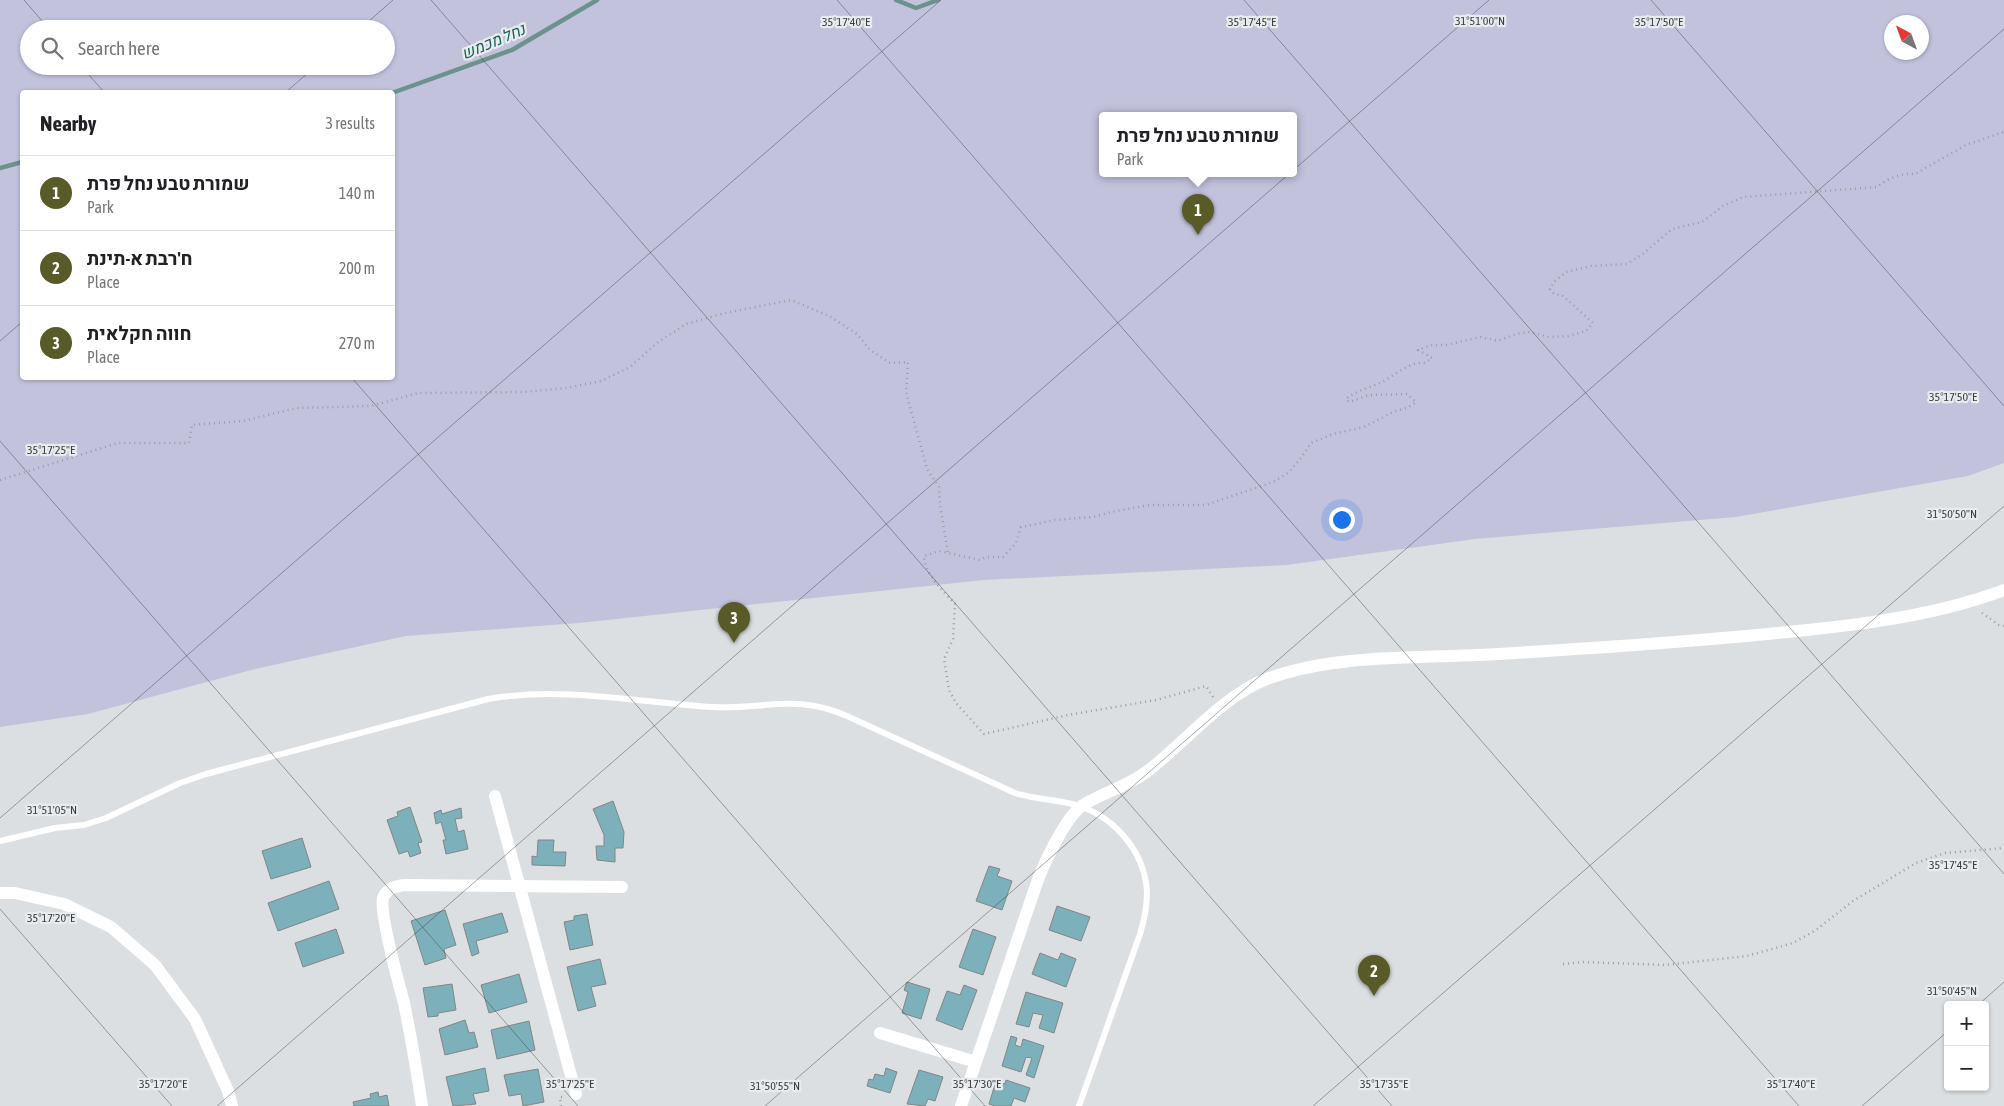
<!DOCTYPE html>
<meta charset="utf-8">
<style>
:root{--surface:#fff;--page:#f6f6f6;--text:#202124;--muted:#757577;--line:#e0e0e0;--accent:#585b28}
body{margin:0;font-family:"Asap Condensed",Heebo,sans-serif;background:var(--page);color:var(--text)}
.controls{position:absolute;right:15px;bottom:15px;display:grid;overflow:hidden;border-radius:5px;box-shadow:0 1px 4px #0004}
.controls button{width:45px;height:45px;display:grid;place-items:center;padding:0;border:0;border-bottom:1px solid var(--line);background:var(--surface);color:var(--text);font:25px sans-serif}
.compass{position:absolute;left:1884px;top:15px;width:45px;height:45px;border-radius:50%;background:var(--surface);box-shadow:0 1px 4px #0004;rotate:319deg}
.you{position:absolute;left:1341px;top:519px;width:18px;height:18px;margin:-12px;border:4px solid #fff;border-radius:50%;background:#1a73e8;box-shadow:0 0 0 8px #1a73e833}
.badge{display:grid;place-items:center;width:32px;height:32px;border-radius:50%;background:var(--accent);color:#fff;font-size:16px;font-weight:700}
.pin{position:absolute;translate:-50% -41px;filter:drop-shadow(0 1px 2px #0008)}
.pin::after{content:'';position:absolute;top:26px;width:18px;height:15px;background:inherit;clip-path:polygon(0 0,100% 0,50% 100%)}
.popup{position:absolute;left:1099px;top:112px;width:198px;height:65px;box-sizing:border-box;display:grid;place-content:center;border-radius:5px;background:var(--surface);filter:drop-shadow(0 1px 4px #0005);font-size:16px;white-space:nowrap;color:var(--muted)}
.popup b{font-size:19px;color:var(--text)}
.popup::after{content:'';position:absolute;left:50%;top:100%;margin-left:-10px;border:10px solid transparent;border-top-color:var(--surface)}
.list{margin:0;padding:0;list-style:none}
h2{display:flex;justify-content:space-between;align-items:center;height:65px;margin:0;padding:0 20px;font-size:21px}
h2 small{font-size:16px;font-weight:400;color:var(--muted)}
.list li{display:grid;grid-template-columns:32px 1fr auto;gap:15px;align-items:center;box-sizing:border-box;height:75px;padding:0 20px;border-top:1px solid var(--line)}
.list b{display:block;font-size:19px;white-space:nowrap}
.list p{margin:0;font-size:16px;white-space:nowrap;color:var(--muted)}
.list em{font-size:16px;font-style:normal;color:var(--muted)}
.icon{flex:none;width:28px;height:28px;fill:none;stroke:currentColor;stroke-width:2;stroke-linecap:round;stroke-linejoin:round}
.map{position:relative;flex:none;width:2004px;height:1106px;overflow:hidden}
.search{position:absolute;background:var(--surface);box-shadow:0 1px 4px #0004;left:20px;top:20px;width:375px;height:55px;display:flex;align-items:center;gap:12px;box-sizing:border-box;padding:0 18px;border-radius:28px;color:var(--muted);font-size:19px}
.panel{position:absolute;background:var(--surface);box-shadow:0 1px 4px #0004;left:20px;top:90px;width:375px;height:290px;border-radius:5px}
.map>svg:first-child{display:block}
.green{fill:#c3c2dd;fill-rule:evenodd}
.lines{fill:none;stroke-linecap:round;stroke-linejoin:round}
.stream{stroke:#6c928e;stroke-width:4.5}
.building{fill:#7cb0ba;stroke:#828686}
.path{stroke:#9a9c9d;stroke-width:2.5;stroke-dasharray:1 4;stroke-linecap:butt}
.service{stroke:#fff;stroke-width:6}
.minor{stroke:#fff;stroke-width:12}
.ticks{fill:none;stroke:#3c3d3e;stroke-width:1;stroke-opacity:0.45}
.labels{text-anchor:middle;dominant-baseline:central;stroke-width:4.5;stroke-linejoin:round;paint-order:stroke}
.water-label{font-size:16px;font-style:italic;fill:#18605a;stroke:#e9ecee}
.ticks-label{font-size:12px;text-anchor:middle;fill:#3c3d3e;stroke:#e9ecee;stroke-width:4.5;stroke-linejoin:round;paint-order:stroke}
</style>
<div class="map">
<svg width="2004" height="1106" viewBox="0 0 2004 1106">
<rect width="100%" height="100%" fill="#dcdfe1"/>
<!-- green -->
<path class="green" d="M0,0H2004V463L1968,476L1736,517L1475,539L1287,565L984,580L579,623L406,636L255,669L88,714L0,727ZM1892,22H1922V52H1892ZM29,29H386V66H29ZM22,92H392V378H22ZM1103,116H1293V174H1103Z"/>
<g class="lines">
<!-- stream -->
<path class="stream" d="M896,0L916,8L938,0
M392,93L512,50L597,0
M0,168L22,162"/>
</g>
<!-- building -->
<path class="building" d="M613,801L624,832L623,848H615V862L597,860L596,846H604V835L593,809Z
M410,807L422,842L418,843L421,853L410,857L408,851L399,854L387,820L398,816L397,812Z
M461,808L462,818L455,819L458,832L464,830L468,849L446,854L443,840H446L441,822L436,824L434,813L441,810L442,814Z
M302,838L311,867L271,879L262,851Z
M538,840H554L553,852H566L565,866L532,865V856L537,857Z
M989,866L1000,869L997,876L1012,881L1002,910L976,901Z
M329,881L339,909L278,931L268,903Z
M1057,906L1090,917L1081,941L1049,930Z
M445,910L456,945L444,949L446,958L425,965L411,921Z
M502,913L508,932L476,941L479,953L472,956L463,924Z
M587,914L593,945L570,950L564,922L574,920V916Z
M336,929L344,953L303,967L295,943Z
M973,929L996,937L983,975L959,967Z
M1040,953L1058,960L1061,953L1076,959L1066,987L1032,974Z
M600,959L606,984L591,987L596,1006L578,1011L567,967Z
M519,974L527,1002L489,1013L481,985Z
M907,982L930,989L921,1019L902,1013L908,992L904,990Z
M452,984L456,1010L438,1013V1016L428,1017L423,988Z
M964,985L977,990L962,1030L936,1020L947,991L960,995Z
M1026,992L1063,1003L1054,1033L1039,1028L1043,1015L1033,1013L1029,1027L1016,1024Z
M465,1020L469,1033L474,1032L478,1047L445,1055L439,1029Z
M529,1021L535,1050L497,1059L491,1030Z
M1011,1036L1017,1038L1015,1045L1021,1047L1023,1039L1044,1046L1034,1078L1026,1075L1032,1058L1026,1057L1021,1072L1002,1066Z
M485,1068L489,1091L473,1094L476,1104L453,1106L446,1077Z
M886,1068L897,1072L890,1093L867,1086L869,1079L873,1080L875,1074L884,1076Z
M538,1069L544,1102L523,1106L521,1094L509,1096L504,1075Z
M919,1070L943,1077L935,1101L928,1099L925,1106L907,1104Z
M1006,1080L1030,1088L1025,1102L1014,1098L1011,1106H995L989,1104L996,1081L1005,1084Z
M378,1092L379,1097L387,1095L389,1106H354L353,1102L371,1098L370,1094Z"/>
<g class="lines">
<!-- path -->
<path class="path" d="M0,480L118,443H189L192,425L243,421L297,408L371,406L418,393L523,392L567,388L601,381L630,367L657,343L686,324L725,313L791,300L829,316L857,334L870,350L890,363L908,362L906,392L927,469L939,487L940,505L948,553
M1982,613L1999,625L2004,626
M1213,697L1206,686L1156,700L1068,715L984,734L956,703L949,690L944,659L953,639L955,604C943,591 925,575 924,556L939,551L980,560L986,557H1003L1016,543L1021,527L1055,520L1092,517L1116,511L1150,505H1206L1273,482L1288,473L1301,458L1311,443L1333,434L1364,427L1395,411L1407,408L1416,402L1407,394L1369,395L1349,402L1346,399C1357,390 1370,388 1382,382C1395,375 1410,361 1425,363L1432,358L1418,350L1431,345H1446L1481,337L1498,341L1516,334L1530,332L1549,337L1568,336L1586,331L1593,323L1562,295L1554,294L1550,289L1554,282L1566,272L1591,266L1627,264L1644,253L1672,229L1702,222L1723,206L1743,197L1877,187C1888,178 1901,173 1915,174L1966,145L2004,132
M1563,964L1584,962L1665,965L1747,956L1793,943L1816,930L1853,901L1916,863L1945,853L2004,848
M561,1106L560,1097H562"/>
<!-- service -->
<path class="service" d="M0,841L55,828L84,825L106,818L180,783L206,774L488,699C563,686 637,702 712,707C764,710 796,693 847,716L1015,793C1036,800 1058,799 1079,806C1116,818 1145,853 1147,892C1147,907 1144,921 1140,934L1079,1106"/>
<!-- minor -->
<path class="minor" d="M495,796L576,1094
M0,893H15L64,904L111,927L155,965L195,1019L228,1091L232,1106
M880,1033L976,1062
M422,1106C417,1072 411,1037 404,1003C399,984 379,913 383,898C387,888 396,886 405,885L622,887
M961,1106L1035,888C1042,867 1065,817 1083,805C1104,792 1129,786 1149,770C1185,742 1225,694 1267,679C1330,655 1412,658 1479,655C1568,650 1657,644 1746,636C1831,628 1924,620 2004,590"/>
</g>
<!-- ticks -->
<path class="ticks" d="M24,0L49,29M431,0L1392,1106M837,0L1799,1106M1244,0L2004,874M1651,0L2004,406M360,29L393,0M81,66L104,92M286,92L316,66M0,341L22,322M352,378L985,1106M0,441L578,1106M0,818L941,0M0,909L172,1106M1978,1005L2004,982M217,1106L1489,0M765,1106L2004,29M1313,1106L2004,506M1862,1106L1948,1031"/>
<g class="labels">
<!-- water labels -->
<g class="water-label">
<text transform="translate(493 41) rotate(-23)">נחל מכמש</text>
</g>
</g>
<g class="ticks-label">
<text x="1480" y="25">31°51'00"N</text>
<text x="846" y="26">35°17'40"E</text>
<text x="1252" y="26">35°17'45"E</text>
<text x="1659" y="26">35°17'50"E</text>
<text x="1953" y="401">35°17'50"E</text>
<text x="51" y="454">35°17'25"E</text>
<text x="1952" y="518">31°50'50"N</text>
<text x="52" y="814">31°51'05"N</text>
<text x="1953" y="869">35°17'45"E</text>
<text x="51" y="922">35°17'20"E</text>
<text x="1952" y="995">31°50'45"N</text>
<text x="163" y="1088">35°17'20"E</text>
<text x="570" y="1088">35°17'25"E</text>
<text x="977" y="1088">35°17'30"E</text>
<text x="1384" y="1088">35°17'35"E</text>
<text x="1791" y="1088">35°17'40"E</text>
<text x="775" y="1090">31°50'55"N</text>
</g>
</svg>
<div class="controls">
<button>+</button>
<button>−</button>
</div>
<svg class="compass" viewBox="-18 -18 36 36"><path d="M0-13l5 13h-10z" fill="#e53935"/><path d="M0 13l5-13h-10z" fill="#757577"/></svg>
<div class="you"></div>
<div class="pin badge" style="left:1198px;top:235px">1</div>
<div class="popup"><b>שמורת טבע נחל פרת</b>Park</div>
<div class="pin badge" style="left:1374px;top:996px">2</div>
<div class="pin badge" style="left:734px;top:643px">3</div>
<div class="search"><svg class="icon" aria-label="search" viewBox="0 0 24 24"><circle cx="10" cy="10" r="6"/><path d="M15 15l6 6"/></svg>Search here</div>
<section class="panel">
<h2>Nearby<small>3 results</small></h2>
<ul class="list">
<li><span class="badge">1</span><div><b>שמורת טבע נחל פרת</b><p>Park</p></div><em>140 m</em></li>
<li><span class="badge">2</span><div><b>ח'רבת א-תינת</b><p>Place</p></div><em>200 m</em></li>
<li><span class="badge">3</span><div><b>חווה חקלאית</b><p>Place</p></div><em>270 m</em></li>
</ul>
</section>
</div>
